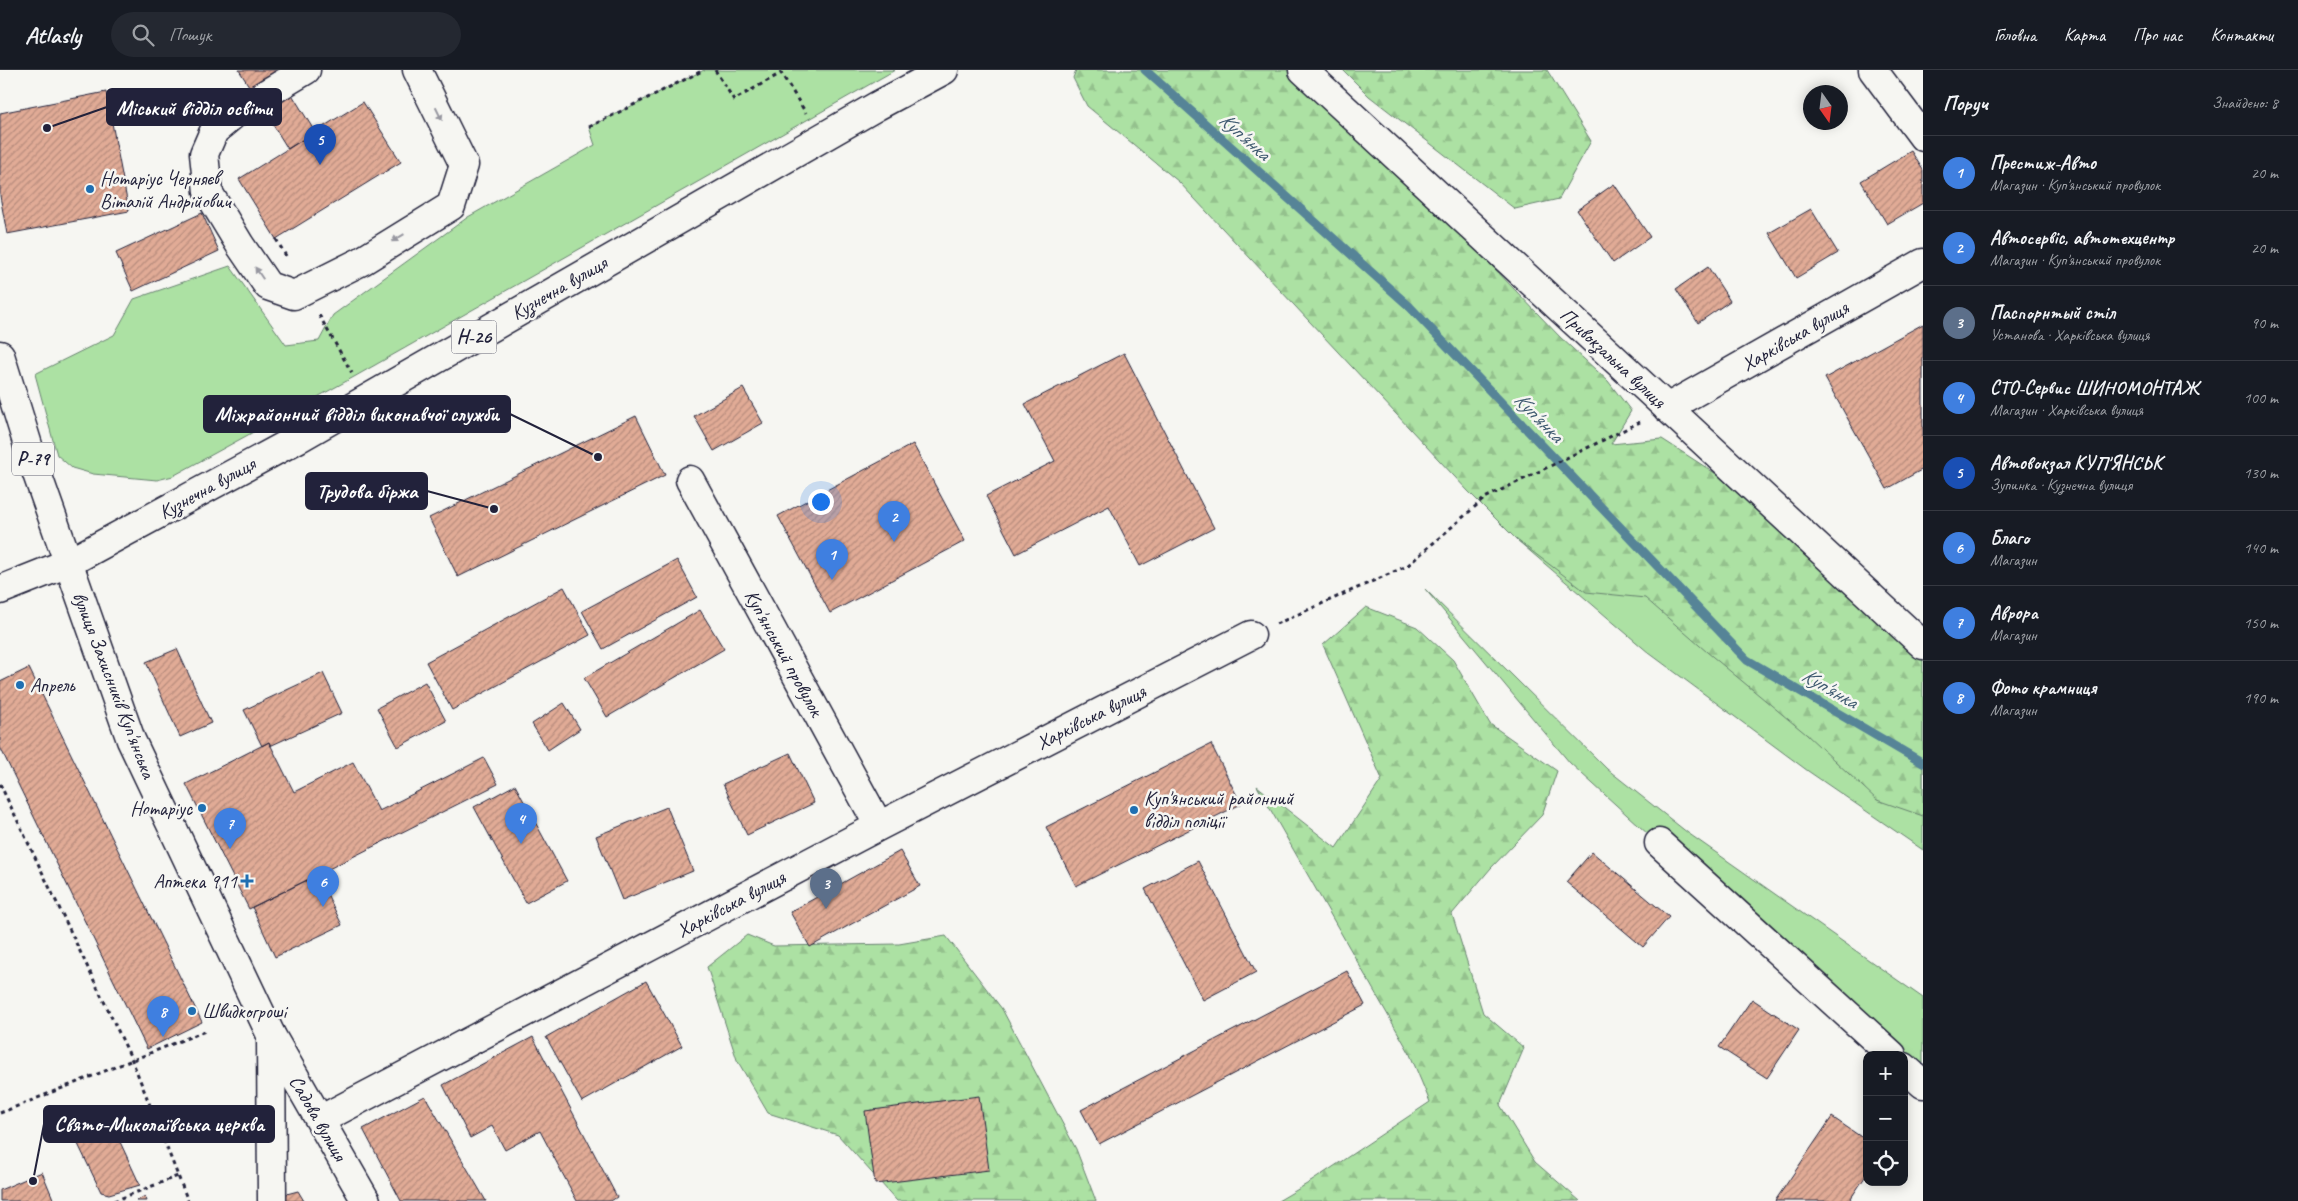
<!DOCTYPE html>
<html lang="uk">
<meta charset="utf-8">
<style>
:root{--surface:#171b24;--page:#242831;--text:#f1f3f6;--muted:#9ea1a6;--line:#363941;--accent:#d93025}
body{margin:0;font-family:Caveat,sans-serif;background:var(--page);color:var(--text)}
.controls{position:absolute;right:15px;bottom:15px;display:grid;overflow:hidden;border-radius:10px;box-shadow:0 2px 12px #0003}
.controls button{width:45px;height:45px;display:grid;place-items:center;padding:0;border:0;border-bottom:1px solid var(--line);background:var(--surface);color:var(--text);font:25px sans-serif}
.compass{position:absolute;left:1803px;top:15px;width:45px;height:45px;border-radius:50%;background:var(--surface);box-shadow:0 2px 12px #0003;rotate:166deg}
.you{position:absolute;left:820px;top:431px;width:18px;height:18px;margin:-12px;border:4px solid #fff;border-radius:50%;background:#1a73e8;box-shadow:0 0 0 8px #1a73e833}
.badge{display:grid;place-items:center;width:32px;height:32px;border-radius:50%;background:var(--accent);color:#fff;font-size:16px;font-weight:700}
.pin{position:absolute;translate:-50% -41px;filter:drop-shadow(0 1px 2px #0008)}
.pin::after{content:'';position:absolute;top:26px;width:18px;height:15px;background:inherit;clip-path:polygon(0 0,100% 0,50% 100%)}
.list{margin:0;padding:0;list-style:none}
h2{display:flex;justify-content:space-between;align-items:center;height:65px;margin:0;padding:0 20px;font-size:21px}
h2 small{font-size:16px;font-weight:400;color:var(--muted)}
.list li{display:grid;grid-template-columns:32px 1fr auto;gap:15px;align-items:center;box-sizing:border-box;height:75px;padding:0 20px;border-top:1px solid var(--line)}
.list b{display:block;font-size:19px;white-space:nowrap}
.list p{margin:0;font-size:16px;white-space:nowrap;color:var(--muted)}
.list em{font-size:16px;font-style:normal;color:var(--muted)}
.icon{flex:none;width:28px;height:28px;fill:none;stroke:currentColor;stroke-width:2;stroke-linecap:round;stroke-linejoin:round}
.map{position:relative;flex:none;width:1923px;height:1131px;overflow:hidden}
header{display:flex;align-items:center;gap:30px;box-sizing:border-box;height:70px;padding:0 25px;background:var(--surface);border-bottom:1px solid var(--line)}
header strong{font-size:24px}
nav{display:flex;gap:28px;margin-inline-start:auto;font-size:18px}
.search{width:350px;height:45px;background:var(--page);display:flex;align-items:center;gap:12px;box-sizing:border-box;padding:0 18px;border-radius:28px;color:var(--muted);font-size:19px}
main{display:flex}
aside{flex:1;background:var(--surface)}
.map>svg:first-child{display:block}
.green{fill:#ace1a3;stroke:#67826f}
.forest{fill:url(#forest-firs);stroke:#67826f}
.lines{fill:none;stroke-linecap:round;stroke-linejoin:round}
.stream{stroke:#568497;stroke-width:9}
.building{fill:url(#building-hatch);stroke:#22223b}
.minor-casing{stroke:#22223b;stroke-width:31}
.major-casing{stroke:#22223b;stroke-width:31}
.path{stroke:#22223b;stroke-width:3;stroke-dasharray:4 4;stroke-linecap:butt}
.minor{stroke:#f6f6f2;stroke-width:28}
.major{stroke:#f6f6f2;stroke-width:28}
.oneway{fill:#9797a0}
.poi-dot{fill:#1f6fb2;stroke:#f6f6f2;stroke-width:2}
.labels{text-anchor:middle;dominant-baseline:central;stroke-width:5;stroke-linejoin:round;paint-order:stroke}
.shield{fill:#f6f6f2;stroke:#626272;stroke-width:1}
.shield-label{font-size:19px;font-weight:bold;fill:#22223b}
.poi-label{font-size:20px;fill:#22223b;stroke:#f6f6f2;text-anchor:start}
.street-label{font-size:20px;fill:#22223b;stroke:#f6f6f2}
.water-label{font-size:21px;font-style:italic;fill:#405b71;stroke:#f6f6f2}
.leader{fill:none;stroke:#22223b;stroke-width:2}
.callout-dot{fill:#22223b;stroke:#f6f6f2;stroke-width:2}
.callout{fill:#22223b;stroke:#22223b;stroke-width:2}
.callout-label{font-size:21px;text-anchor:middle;font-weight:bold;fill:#fff}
</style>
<header>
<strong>Atlasly</strong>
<div class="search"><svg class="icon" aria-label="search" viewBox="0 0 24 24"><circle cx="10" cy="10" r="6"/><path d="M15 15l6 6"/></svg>Пошук</div>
<nav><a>Головна</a><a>Карта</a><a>Про нас</a><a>Контакти</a></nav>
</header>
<main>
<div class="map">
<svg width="1923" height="1131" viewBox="0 0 1923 1131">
<defs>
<pattern id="forest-firs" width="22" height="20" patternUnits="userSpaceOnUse" patternTransform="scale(1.25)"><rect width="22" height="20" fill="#ace1a3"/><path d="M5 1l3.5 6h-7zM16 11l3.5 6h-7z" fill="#94c18d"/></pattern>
<pattern id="building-hatch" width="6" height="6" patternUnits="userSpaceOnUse" patternTransform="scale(1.25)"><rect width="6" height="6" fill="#e1ab96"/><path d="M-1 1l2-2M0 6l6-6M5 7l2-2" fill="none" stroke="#b68b7c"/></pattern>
</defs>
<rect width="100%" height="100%" fill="#f6f6f2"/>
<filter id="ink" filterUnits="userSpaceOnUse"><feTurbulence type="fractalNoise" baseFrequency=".02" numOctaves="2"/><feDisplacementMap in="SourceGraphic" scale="10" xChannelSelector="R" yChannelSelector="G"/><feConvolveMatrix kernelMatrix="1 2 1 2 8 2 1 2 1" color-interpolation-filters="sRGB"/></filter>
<g filter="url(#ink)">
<!-- green -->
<path class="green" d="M704,0H895L354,307L173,406L157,410L93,404L72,398L57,385L35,304L114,265L134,229L230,196L286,275L319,271L333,245L468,147L595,75L589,57Z
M1645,421L1923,627V780L1808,701L1649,583L1517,470Z
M1425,519L1607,699L1688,763L1923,928V1015L1570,693Z"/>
<!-- forest -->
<path class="forest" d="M1076,0H1293L1385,84L1560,267L1608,311L1631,341L1611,374L1662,369L1789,451L1923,575V746L1877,730L1806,664L1707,582L1645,528L1586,522L1517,470L1468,421L1179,112L1087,36L1073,8Z
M1343,0H1547L1591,71L1559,129L1515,139L1369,26Z
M1366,537L1417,557L1453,590L1490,654L1557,701L1542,745L1491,798L1452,844L1483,943L1524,978L1500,1035L1535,1092L1580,1131H1278L1312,1111L1430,1032L1409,982L1257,716L1336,778L1382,709L1323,575Z
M747,865L774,876L899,874L946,866L1002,939L1076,1079L1096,1131H897L838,1065L768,1043L737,990L707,897Z"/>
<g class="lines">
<!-- stream -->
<path class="stream" d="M1145,0L1409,236L1747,590L1923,693"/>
</g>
<!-- building -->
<path class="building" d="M239,0H277L315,62L288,79Z
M106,22L129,141L7,164L0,126V43Z
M363,32L401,92L276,169L239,109Z
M1911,81L1923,100V133L1887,154L1861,111Z
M1614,114L1650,167L1613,193L1577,140Z
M1811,139L1838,183L1796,208L1769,163Z
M202,143L219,181L133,221L116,183Z
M1708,197L1730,231L1698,253L1676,219Z
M1923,254V399L1887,419L1825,308Z
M1124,283L1214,458L1140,496L1109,436L1016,484L986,426L1055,391L1025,334Z
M743,318L763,353L714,381L694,346Z
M636,346L665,405L458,507L429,448Z
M913,374L965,471L830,543L778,446Z
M677,490L697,527L603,579L582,541Z
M564,517L590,565L452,640L426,592Z
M700,540L724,579L607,647L584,608Z
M177,579L211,653L180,667L146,592Z
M29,598L202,952L147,979L0,677V612Z
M323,603L342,643L270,676L269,672L262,676L244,640Z
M425,612L446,651L398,677L377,638Z
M564,633L580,659L548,680L532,654Z
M269,672L294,722L353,692L379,741L484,688L498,714L249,839L186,714Z
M1211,674L1241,734L1076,816L1046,757Z
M790,683L814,733L747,765L723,714Z
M515,715L567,811L526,833L474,737Z
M667,737L693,801L622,830L596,766Z
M900,781L920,816L810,877L790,842Z
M1592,782L1669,847L1643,877L1566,812Z
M1198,791L1256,902L1203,930L1145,819Z
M318,805L342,855L275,887L252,837Z
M1347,901L1365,935L1099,1074L1081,1040Z
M646,911L682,976L582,1032L546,967Z
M1752,929L1799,960L1767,1008L1719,977Z
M533,967L617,1127L611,1131H577L540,1061L505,1080L492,1056L470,1068L443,1015Z
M425,1026L486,1131H401L363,1059Z
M979,1026L989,1100L875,1114L865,1041Z
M1832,1047L1867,1071V1104L1849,1131H1775Z
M114,1059L140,1115L109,1124L101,1122L78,1074Z
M42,1102L54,1131H0V1120Z
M298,1121L304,1131H284L283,1125Z
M145,1126L147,1131H136Z"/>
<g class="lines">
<!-- minor casing -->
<g class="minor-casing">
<path id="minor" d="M306,0L239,40L214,61L204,84L208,122L240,175L268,216L294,225L362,191L451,136L464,95L417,0
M1303,0L1923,575
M1873,0L1923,67
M1667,338L1923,193
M690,410L879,756
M1659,773L1892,985
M271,965L366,1131
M1904,997L1923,1014
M320,1050L879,756L1251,565"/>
</g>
<!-- major casing -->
<g class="major-casing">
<path id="major" d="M0,285L35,398L131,670L271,965L272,1131
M0,520L68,493L299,368L877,36L944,0"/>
</g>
<!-- path -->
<path class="path" d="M715,0L734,30L781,3L806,43
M589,57L704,0
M276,169L286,186
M319,245L352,303
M1276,554L1407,496L1485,428L1640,352
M0,714L132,990L188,1131
M0,1043L205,961
M114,1131L178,1106"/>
<!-- minor -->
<use href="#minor" class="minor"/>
<!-- major -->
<use href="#major" class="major"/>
</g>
<!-- one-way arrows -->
<defs><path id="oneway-solid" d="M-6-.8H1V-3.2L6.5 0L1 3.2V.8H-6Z" transform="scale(1.25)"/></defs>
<g class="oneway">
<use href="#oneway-solid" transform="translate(439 44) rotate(64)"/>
<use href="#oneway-solid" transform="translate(398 168) rotate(149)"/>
<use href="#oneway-solid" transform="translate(259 203) rotate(-124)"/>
</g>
</g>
<!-- markers -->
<g class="poi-dot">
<circle cx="90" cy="119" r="5"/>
<circle cx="20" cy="615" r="5"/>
<circle cx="202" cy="738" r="5"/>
<circle cx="1134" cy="740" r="5"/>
<path d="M244.5 803.5h5v5h5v5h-5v5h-5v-5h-5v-5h5z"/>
<circle cx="192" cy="941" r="5"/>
</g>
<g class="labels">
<!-- shield labels -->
<g class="shield">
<rect x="451.5" y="250.5" width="45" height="33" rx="4"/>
<rect x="12" y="372.5" width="42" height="33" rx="4"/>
</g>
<g class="shield-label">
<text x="474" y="267">Н-26</text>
<text x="33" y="389">Р-79</text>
</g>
<!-- poi labels -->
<g class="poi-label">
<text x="100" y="108">Нотаріус Черняєв<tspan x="100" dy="23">Віталій Андрійович</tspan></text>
<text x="30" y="615">Апрель</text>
<text x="1144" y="728">Куп'янський районний<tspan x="1144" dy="23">відділ поліції</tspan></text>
<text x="192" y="738" text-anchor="end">Нотаріус</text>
<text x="237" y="811" text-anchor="end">Аптека 911</text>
<text x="202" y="941">Швидкогроші</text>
</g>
<!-- street labels -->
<g class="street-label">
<text transform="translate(559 218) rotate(-30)">Кузнечна вулиця</text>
<text transform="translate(1795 266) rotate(-30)">Харківська вулиця</text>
<text transform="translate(1613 288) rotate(43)">Привокзальна вулиця</text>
<text transform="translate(207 418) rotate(-29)">Кузнечна вулиця</text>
<text transform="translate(784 583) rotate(61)">Куп'янський провулок</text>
<text transform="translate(114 615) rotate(69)">вулиця Захисників Куп'янська</text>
<text transform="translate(1091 647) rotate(-27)">Харківська вулиця</text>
<text transform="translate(731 834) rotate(-28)">Харківська вулиця</text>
<text transform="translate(318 1048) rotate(60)">Садова вулиця</text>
</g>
<!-- water labels -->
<g class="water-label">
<text transform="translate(1245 66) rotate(42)">Куп'янка</text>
<text transform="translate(1539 347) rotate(46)">Куп'янка</text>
<text transform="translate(1830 618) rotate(30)">Куп'янка</text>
</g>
</g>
<!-- callouts -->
<path class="leader" d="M47 58L107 37M598 387L510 344M494 439L427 421M33 1111L44 1054"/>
<g class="callout-dot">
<circle cx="47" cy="58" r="5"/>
<circle cx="598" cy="387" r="5"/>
<circle cx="494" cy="439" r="5"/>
<circle cx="33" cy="1111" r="5"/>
</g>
<g class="callout">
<rect x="107" y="19" width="174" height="36" rx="5"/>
<rect x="204" y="326" width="306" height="36" rx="5"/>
<rect x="306" y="403" width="121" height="36" rx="5"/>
<rect x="44" y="1036" width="230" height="36" rx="5"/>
</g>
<g class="callout-label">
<text x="194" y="45">Міський відділ освіти</text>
<text x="357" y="351">Міжрайонний відділ виконавчої служби</text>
<text x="367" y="428">Трудова біржа</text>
<text x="159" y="1061">Свято-Миколаївська церква</text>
</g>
</svg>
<div class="controls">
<button>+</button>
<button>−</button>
<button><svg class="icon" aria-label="locate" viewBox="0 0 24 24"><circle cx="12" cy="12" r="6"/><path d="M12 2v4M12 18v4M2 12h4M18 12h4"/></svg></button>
</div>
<svg class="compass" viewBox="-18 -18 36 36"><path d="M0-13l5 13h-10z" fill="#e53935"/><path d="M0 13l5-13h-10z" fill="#9ea1a6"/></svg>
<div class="you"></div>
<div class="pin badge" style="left:832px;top:510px;background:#3f7fe0">1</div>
<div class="pin badge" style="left:894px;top:472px;background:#3f7fe0">2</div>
<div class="pin badge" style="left:826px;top:839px;background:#5c6f8a">3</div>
<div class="pin badge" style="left:521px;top:774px;background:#3f7fe0">4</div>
<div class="pin badge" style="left:320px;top:95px;background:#1a4fb4">5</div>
<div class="pin badge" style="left:323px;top:837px;background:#3f7fe0">6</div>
<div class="pin badge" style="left:230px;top:779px;background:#3f7fe0">7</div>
<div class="pin badge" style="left:163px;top:967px;background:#3f7fe0">8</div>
</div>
<aside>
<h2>Поруч<small>Знайдено: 8</small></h2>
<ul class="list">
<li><span class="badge" style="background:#3f7fe0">1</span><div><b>Престиж-Авто</b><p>Магазин · Куп'янський провулок</p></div><em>20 m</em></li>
<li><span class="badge" style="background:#3f7fe0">2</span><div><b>Автосервіс, автотехцентр</b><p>Магазин · Куп'янський провулок</p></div><em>20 m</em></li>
<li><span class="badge" style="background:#5c6f8a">3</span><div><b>Паспорнтый стіл</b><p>Установа · Харківська вулиця</p></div><em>90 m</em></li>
<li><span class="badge" style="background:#3f7fe0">4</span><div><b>СТО-Сервис ШИНОМОНТАЖ</b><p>Магазин · Харківська вулиця</p></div><em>100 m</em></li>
<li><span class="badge" style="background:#1a4fb4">5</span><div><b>Автовокзал КУП'ЯНСЬК</b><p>Зупинка · Кузнечна вулиця</p></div><em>130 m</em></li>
<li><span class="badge" style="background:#3f7fe0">6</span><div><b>Благо</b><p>Магазин</p></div><em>140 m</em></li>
<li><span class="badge" style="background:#3f7fe0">7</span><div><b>Аврора</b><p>Магазин</p></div><em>150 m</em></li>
<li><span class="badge" style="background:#3f7fe0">8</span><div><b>Фото крамниця</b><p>Магазин</p></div><em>190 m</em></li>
</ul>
</aside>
</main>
